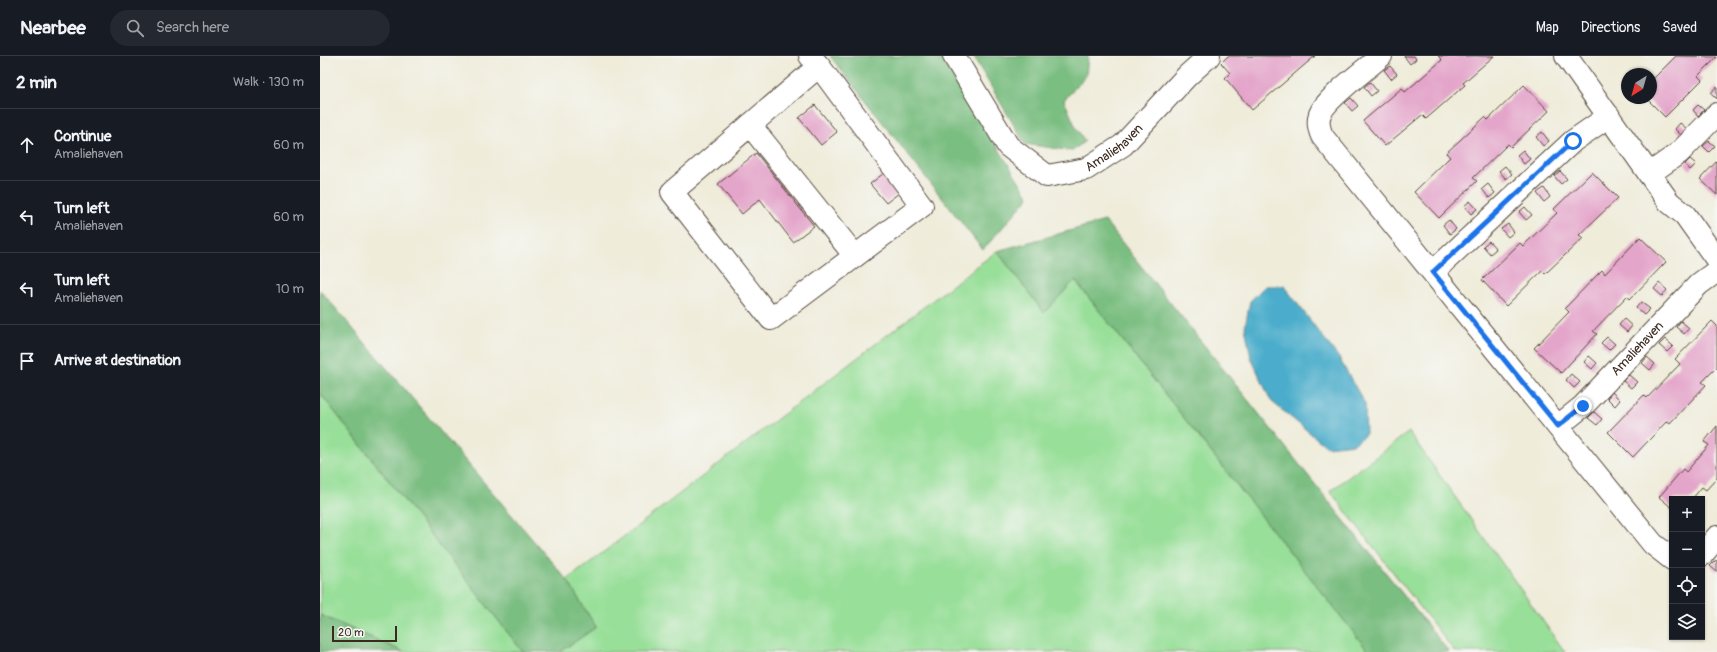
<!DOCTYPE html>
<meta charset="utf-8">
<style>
:root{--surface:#171b24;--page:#242831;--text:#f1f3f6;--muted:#9ea1a6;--line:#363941}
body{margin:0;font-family:Pangolin,sans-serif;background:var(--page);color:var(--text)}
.controls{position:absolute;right:12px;bottom:12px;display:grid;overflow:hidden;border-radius:0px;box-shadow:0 1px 3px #0004}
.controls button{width:36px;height:36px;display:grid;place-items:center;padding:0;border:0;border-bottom:1px solid var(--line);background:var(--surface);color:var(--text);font:20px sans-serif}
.compass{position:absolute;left:1301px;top:12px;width:36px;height:36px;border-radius:50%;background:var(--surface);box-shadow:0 1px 3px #0004;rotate:217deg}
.scale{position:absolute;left:12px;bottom:10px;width:65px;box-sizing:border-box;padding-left:4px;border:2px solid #3b2a1e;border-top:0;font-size:11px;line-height:14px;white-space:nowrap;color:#3b2a1e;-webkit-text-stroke:3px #f6f6f2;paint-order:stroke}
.stop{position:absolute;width:12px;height:12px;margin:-9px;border:3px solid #1a73e8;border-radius:50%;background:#fff}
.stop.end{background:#1a73e8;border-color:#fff;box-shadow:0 1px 4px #0008}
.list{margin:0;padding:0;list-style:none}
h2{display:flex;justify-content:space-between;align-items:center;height:52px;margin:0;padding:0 16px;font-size:17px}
h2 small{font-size:13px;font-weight:400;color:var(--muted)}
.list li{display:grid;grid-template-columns:26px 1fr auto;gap:12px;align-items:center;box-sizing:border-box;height:72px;padding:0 16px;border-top:1px solid var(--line)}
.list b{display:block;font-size:15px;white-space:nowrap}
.list p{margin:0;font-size:13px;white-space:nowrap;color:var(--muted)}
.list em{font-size:13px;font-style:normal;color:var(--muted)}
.icon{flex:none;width:22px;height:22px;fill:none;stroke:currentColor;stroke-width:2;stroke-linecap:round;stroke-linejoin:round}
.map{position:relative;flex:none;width:1397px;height:596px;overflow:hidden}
header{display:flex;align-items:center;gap:24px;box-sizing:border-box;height:56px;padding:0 20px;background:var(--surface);border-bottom:1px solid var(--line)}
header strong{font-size:19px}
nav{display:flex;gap:22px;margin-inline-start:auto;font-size:14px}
.search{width:280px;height:36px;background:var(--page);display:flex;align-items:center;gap:10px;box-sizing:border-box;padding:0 14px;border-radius:22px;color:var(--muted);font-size:15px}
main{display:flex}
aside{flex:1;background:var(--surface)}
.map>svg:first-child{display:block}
.green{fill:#98df99;stroke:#6a845c}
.forest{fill:#7abe81;stroke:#5a7450}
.water{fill:#4cadcb;stroke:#446c74}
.building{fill:#e4a5ca}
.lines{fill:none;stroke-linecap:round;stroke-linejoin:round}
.minor-casing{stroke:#56473a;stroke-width:24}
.minor{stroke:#fff;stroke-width:22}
.route{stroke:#1a73e8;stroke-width:5}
.labels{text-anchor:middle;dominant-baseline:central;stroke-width:3;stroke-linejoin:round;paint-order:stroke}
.street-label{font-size:13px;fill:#3b2a1e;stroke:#f6f6f2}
</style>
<header>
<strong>Nearbee</strong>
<div class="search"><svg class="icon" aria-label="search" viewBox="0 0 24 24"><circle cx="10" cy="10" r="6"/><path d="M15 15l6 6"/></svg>Search here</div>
<nav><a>Map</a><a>Directions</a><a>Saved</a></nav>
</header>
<main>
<aside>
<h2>2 min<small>Walk · 130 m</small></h2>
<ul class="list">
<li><svg class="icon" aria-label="ahead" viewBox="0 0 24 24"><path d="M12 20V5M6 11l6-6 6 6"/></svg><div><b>Continue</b><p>Amaliehaven</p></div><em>60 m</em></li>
<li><svg class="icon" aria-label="left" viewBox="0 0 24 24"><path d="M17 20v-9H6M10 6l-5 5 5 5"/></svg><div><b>Turn left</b><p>Amaliehaven</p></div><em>60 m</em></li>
<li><svg class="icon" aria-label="left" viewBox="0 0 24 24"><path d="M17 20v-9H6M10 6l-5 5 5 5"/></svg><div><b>Turn left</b><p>Amaliehaven</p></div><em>10 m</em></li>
<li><svg class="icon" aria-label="arrive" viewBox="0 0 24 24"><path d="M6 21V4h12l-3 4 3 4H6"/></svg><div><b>Arrive at destination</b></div></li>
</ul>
</aside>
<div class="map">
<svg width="1397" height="596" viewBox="0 0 1397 596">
<rect width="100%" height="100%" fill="#f6f6f2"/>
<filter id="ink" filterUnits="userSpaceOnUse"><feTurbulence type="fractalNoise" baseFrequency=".025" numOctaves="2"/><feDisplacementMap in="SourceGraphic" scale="8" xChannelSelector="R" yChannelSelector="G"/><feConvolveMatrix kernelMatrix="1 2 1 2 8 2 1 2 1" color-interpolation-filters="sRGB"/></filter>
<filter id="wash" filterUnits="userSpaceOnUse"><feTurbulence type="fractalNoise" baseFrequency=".012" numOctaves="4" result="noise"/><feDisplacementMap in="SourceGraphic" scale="16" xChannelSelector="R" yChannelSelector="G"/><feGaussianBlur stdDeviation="0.9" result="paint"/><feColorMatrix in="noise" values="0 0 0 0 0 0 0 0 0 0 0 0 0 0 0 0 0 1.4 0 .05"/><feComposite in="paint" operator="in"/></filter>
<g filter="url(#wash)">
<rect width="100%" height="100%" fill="#efecda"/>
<!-- green -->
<path class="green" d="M677,195L724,257L754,223L1049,596H240L276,571L247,524Z
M0,337L203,596H84L0,559Z
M1089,376L1245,596H1135L1010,435Z"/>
<!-- forest -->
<path class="forest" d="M510,0H620L709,141L663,194Z
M653,0H768L766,20L744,44L756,72L765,85L752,95L705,88Z
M785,165L1129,596H1049L755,224L724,257L677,195Z
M0,234L247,524L276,571L240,596H203L0,337Z
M0,559L84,596H0Z"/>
<!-- water -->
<path class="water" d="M945,230H964L1019,302L1045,348L1046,378L1034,388L1007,391L951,345L931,302L925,271L930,245Z"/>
<g id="blocks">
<!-- building -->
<path class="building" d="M908,0H995L932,54L905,22L910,17L901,7Z
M1084,0H1094L1096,3L1090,8Z
M1118,0H1174L1143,27L1145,29L1106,63L1102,59L1065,90L1043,65L1082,32L1085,36L1122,4Z
M1356,0L1397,1L1378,20L1382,24L1345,61L1326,42H1331V25Z
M1070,10L1077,18L1071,23L1064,14Z
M1050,26L1057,35L1051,40L1044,31Z
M1204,29L1229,55L1191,91L1188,88L1153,122L1157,125L1119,162L1094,136L1130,101L1126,97L1165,61L1168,64Z
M1397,30V43L1391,37Z
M1031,42L1038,50L1032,55L1025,47Z
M495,49L517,76L501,89L479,62Z
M1378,49L1384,54L1378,60L1373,54Z
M1360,67L1366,72L1361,79L1355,73Z
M1222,76L1229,85L1223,90L1216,81Z
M1389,85L1395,90L1389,96L1383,90Z
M1203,94L1210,103L1204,108L1197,99Z
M436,97L494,170L473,186L440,143L422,158L398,128Z
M1370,103L1376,108L1370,114L1365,108Z
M1397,105V139L1380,123Z
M1185,110L1192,118L1186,123L1179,115Z
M1240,115L1247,123L1241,128L1234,120Z
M1272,116L1298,142L1259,179L1263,182L1225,218L1222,215L1186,250L1162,224L1200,187L1203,190L1237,157L1234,153Z
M564,117L579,137L566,147L550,128Z
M1168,128L1175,137L1169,142L1162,133Z
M1224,132L1230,141L1224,146L1217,137Z
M1150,145L1157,153L1151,158L1144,150Z
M1205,151L1212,159L1206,164L1199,156Z
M1129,164L1136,173L1130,178L1123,169Z
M1188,168L1194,176L1188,181L1181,173Z
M1320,181L1346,206L1310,243L1307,240L1273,275L1277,278L1241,317L1214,292L1249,256L1245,252L1282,214L1285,218Z
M1169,185L1176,193L1170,198L1163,190Z
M1339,227L1347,234L1342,240L1334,233Z
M1321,246L1330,253L1324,259L1316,252Z
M1304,263L1312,270L1307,276L1299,269Z
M1361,265L1369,272L1364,278L1356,271Z
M1392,265L1397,270V311L1382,326L1386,329L1350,367L1347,365L1313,401L1288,376L1324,339L1327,342L1360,308L1355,303Z
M1287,281L1295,288L1289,294L1281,287Z
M1345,283L1353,290L1347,296L1339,289Z
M1269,300L1277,307L1272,313L1264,306Z
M1327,301L1335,308L1330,314L1322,307Z
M1251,318L1260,326L1254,332L1246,324Z
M1309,319L1317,326L1311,332L1303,325Z
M1292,336L1300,344L1295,350L1287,342Z
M1274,356L1282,363L1277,369L1268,362Z
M1397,370V422L1386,434L1382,431L1372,443H1352V452L1339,441L1363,413L1366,416L1389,389L1384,386Z
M1396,504L1397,506V516L1390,510Z"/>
</g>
</g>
<g filter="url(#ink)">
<use href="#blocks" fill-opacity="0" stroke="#56473a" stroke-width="1"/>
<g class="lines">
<!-- minor casing -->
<g class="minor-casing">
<g id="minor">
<path d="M490,0L499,10L602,150L451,263L352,136L499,10"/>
<path id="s1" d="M634,0L688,90L727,120L766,113L803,89L867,20L889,0"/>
<path d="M1061,0C1047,13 1006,42 1000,58C997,66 999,73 1002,80L1333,488L1352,503"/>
<path d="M1246,0L1349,146L1365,159L1397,204"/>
<path d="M430,69L535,200"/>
<path d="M1329,118L1359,97L1397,58"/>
<path d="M1113,216L1253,85L1289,60"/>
<path id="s2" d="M1238,370L1263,350L1379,228L1397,215"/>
<path d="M1382,499L1397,481"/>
</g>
</g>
<!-- minor -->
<use href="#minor" class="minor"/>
</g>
</g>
<g class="lines" filter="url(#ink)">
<!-- route -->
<path class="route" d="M1253,85L1113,216L1238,370L1263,350"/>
</g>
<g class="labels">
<!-- street labels -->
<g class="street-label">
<text stroke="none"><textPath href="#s1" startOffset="229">Amaliehaven</textPath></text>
<text stroke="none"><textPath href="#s2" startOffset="111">Amaliehaven</textPath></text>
</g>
</g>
</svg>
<div class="controls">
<button>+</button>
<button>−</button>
<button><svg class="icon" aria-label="locate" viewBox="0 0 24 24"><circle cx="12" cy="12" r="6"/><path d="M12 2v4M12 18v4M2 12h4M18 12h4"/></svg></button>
<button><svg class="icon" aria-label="layers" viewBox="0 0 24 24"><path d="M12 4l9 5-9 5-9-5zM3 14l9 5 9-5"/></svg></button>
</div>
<svg class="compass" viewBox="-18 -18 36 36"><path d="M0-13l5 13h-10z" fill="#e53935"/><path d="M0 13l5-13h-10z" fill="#9ea1a6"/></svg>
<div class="scale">20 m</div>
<div class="stop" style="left:1253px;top:85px"></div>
<div class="stop end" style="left:1263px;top:350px"></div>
</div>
</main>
